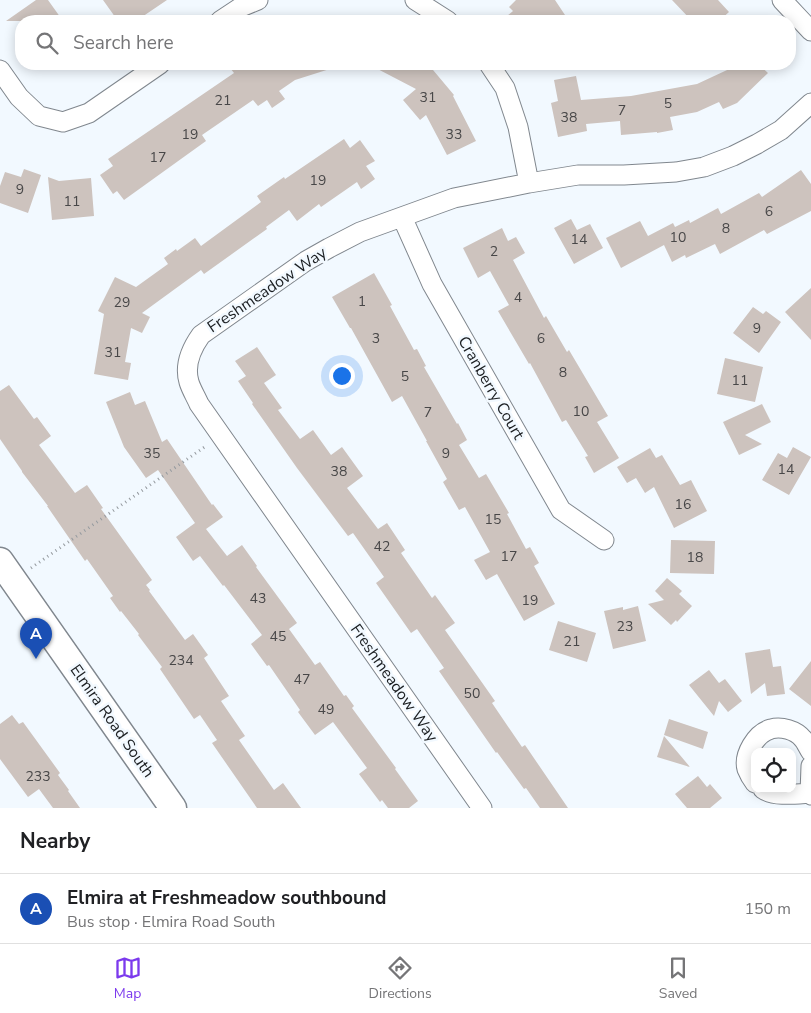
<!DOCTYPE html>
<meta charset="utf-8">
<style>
:root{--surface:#fff;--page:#f2f2f2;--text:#202124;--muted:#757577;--line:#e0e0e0;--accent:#7c3aed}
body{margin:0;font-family:"Nunito Sans",sans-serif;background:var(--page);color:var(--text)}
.controls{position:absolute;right:15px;bottom:15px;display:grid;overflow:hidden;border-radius:10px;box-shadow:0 2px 12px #0003}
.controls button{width:45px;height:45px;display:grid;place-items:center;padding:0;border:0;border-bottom:1px solid var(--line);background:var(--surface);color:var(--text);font:25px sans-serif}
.you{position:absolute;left:341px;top:375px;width:18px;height:18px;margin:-12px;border:4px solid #fff;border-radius:50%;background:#1a73e8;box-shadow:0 0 0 8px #1a73e833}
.badge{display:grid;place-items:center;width:32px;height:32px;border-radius:50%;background:var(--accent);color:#fff;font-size:16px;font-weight:700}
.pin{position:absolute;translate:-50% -41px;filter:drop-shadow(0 1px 2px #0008)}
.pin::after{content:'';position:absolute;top:26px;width:18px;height:15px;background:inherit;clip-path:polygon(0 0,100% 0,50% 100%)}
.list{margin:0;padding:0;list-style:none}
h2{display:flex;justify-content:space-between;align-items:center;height:65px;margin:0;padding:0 20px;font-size:21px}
h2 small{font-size:16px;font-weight:400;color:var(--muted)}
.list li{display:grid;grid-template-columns:32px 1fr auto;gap:15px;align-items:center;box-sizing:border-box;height:70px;padding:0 20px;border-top:1px solid var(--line)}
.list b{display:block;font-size:19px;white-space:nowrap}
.list p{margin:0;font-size:16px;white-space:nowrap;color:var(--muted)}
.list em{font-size:16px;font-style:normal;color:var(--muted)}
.icon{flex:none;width:28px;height:28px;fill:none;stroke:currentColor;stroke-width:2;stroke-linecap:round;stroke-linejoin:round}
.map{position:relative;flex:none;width:811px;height:808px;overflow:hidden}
.search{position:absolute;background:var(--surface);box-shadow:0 2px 12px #0003;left:15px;right:15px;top:15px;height:55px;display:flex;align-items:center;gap:12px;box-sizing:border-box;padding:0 18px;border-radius:20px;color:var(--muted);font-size:19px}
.sheet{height:135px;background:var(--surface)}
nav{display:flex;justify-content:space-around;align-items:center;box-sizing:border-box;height:70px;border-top:1px solid var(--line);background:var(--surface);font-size:14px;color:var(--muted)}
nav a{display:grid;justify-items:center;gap:2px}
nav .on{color:var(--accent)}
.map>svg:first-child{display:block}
.building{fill:#cdc3be}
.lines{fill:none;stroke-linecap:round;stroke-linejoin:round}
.street-casing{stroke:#80878e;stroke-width:21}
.secondary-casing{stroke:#80878e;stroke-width:29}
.path{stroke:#959a9f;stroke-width:3;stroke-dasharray:1 4;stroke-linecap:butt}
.street{stroke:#fff;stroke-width:19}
.secondary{stroke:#fff;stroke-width:26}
.labels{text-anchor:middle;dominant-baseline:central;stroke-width:5;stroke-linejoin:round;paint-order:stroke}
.number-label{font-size:14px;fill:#484748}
.street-label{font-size:16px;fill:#1b1e21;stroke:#f2f9ff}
</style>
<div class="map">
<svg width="811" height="808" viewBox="0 0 811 808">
<rect width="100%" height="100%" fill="#f2f9ff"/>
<!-- building -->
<path class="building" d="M36,0H48L63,21H6Z
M103,0H167L136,21H118Z
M516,0H555L569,21H501L513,11L509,7Z
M672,0H718L729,12L719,21H692Z
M227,64H335L336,67L295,80L279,91L285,99L272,108L267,100L258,106L253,100L202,135L206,141L124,200L117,191L113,194L100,175L113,166L108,159L234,73Z
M368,64H428L454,95L453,96L476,141L447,155L426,115L420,120L403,100L416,89Z
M740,64H758L768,73L737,103L723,109L719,102L697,112L670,117L673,130L657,133V132L621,135L620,121L586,124L587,131L558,137L551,103L558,101L554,80L576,76L581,100L631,96L697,84Z
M344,139L350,148L360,140L375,161L366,166L375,179L361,189L357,182L321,207L319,204L297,221L289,210L266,227L267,229L204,274L201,270L142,313L150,317L142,333L131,328L125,362L131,363L128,380L94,374L104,314L98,311L115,277L136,287L168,264L164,258L176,249L177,251L195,238L201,246L261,202L257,196L284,177L285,179Z
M24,169L41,175L28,213L0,203V186L5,172L21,177Z
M801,170L811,184V211L767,234L764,230L720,254L715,244L686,258L685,255L672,262L664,245L621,268L606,238L640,221L648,236L673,223L675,227L689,220L690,223L718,208L721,214L759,193L762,197Z
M48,177L59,181L91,178L94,216L52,220Z
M571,219L577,230L590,224L603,248L574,264L554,228Z
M502,228L508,241L516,237L525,253L513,260L544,318L546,316L567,352L569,350L608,416L597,422L619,458L594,473L585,457L588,456L566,420L562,422L530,363L529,364L512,335L498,311L509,305L490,271L478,278L463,248Z
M374,273L392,305L390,306L414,350L417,349L426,366L424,367L457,424L458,423L467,440L459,445L479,478L486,474L509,513L507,514L526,549L530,547L539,563L534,566L555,604L524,621L497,574L486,580L474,560L490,552L465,507L459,510L443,482L447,479L426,441H427L402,396L392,402L351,328H350L332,297Z
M811,288V340L785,312Z
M753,307L763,314L766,311L781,322L759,353L733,333Z
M257,347L276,375L264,383L282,408L278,410L300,439L313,430L331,455L342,447L363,476L347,488L378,529L387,523L405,550L401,553L432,598L435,595L455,623L445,630L495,701L492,703L522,747L525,745L568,808H540L526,788L524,789L497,752L496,753L439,671L444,668L417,629L411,633L376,583L384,577L353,533L348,536L297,468L252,404L253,403L238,381L246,376L235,361Z
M725,358L763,367L755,402L717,394Z
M9,385L34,419L37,417L51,436L39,445L75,493L87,485L103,508L101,509L152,580L146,585L150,590L149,591L185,640L193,634L208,655L204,658L229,696L221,701L245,736L239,740L274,790L283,783L301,808H257L212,743L217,740L200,715L194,719L160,669L162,667L138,635L139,634L121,611L120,612L110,598L113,596L87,559L85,561L47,506H48L22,472V471L0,439V391Z
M130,392L135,405L145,401L162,442L167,439L212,505L213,504L223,517L206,529L227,556L242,545L257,566L256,567L297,623L289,629L315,665L320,662L344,696L346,695L354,706L352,708L396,768L395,769L418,801L409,808H388L382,800L380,802L359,774L367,768L333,722L315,735L298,712L300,710L269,665L267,666L251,644L262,635L224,585L223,586L200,556L193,561L176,537L195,523L158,470L146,478L124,447L106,402Z
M762,404L771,422L745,435L762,444L739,455L723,422Z
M793,447L811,457L789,495L762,480L778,453L787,458Z
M650,448L656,458L662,455L680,485L691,480L707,511L674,528L654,487L645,493L636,478L627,483L617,467Z
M671,540L715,541L714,574L670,573Z
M667,578L682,591L679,594L692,606L677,622L676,620L671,625L648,604L664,600L655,591Z
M638,606L646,641L613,649L604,611L623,607V610Z
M558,621L596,633L587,662L549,650Z
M770,649L773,667L781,666L785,694L767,696L765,683L751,694L745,653Z
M811,661V706L789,689Z
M709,670L719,683L725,679L742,701L728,712L719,701L714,716L689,685Z
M12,715L19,724L23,722L60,773L58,775L69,790L68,791L80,808H53L39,789L28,797L0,759V724Z
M669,719L708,732L703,749L664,735Z
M664,736L690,767L657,757Z
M698,776L707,787L710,784L722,798L710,808H687L675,794Z"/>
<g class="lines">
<!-- street casing -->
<g class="street-casing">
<path id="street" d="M415,0L448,21
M782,0L811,31
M220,21L241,7L258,0
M489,64L505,88L518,127L529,183
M0,70L19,97L39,116L63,122L89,113L160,64
M402,217L432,284L561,510L604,540
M811,766L810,793L811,795
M755,783C752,779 749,774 747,769C743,755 756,733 771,729C781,726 796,730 803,739C806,742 808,748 811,752
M763,789C774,797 796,794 810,793
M482,808L199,404C196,397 191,389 189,382C184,365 191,349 201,335L306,261L329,248L360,232L454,198L529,183L578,175H624L676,172L704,167L733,156L757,144L781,130L811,103"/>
</g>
<!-- secondary casing -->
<g class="secondary-casing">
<path id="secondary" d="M0,561L173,808"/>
</g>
<!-- path -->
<path class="path" d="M31,568L206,446"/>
<!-- street -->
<use href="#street" class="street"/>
<!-- secondary -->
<use href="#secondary" class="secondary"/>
</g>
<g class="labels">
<!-- number labels -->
<g class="number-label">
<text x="428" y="97">31</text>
<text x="223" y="100">21</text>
<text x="668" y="103">5</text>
<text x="622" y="110">7</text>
<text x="569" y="117">38</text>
<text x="190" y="134">19</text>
<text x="454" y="134">33</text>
<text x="158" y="157">17</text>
<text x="318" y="180">19</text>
<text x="20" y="189">9</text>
<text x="72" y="201">11</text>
<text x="769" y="211">6</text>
<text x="726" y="228">8</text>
<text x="678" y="237">10</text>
<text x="579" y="239">14</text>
<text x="494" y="251">2</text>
<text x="518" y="297">4</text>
<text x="362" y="301">1</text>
<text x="122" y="302">29</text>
<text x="757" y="328">9</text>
<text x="376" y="338">3</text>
<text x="541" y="338">6</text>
<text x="113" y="352">31</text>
<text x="563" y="372">8</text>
<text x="405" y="376">5</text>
<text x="740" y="380">11</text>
<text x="581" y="411">10</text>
<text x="428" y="412">7</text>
<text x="152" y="453">35</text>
<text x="446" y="453">9</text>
<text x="786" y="469">14</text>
<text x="339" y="471">38</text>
<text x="683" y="504">16</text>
<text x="493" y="519">15</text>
<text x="382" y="546">42</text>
<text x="509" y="556">17</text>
<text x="695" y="557">18</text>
<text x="258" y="598">43</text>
<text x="530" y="600">19</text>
<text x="625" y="626">23</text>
<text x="278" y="636">45</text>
<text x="572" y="641">21</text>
<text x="181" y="660">234</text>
<text x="302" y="679">47</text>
<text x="472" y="693">50</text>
<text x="326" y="709">49</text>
<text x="38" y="776">233</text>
</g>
<!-- street labels -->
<g class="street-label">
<text transform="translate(267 290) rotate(-34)">Freshmeadow Way</text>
<text transform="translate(491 388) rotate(60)">Cranberry Court</text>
<text transform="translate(394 683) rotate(55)">Freshmeadow Way</text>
<text transform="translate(112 721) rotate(55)">Elmira Road South</text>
</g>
</g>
</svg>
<div class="controls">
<button><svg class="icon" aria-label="locate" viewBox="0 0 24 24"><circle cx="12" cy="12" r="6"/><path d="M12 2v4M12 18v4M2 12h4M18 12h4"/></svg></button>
</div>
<div class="you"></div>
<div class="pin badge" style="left:36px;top:659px;background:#1a4fb4">A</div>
<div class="search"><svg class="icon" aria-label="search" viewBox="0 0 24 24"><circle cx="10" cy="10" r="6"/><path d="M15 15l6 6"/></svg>Search here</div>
</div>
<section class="sheet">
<h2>Nearby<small></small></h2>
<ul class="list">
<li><span class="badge" style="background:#1a4fb4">A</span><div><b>Elmira at Freshmeadow southbound</b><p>Bus stop · Elmira Road South</p></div><em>150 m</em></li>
</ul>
</section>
<nav>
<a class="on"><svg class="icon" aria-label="map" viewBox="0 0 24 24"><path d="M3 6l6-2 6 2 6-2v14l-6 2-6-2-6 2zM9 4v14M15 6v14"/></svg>Map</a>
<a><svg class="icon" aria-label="directions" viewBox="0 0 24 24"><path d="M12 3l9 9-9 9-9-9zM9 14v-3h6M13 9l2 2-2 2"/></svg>Directions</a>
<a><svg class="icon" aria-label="saved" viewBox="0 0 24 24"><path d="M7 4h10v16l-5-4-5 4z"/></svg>Saved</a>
</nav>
